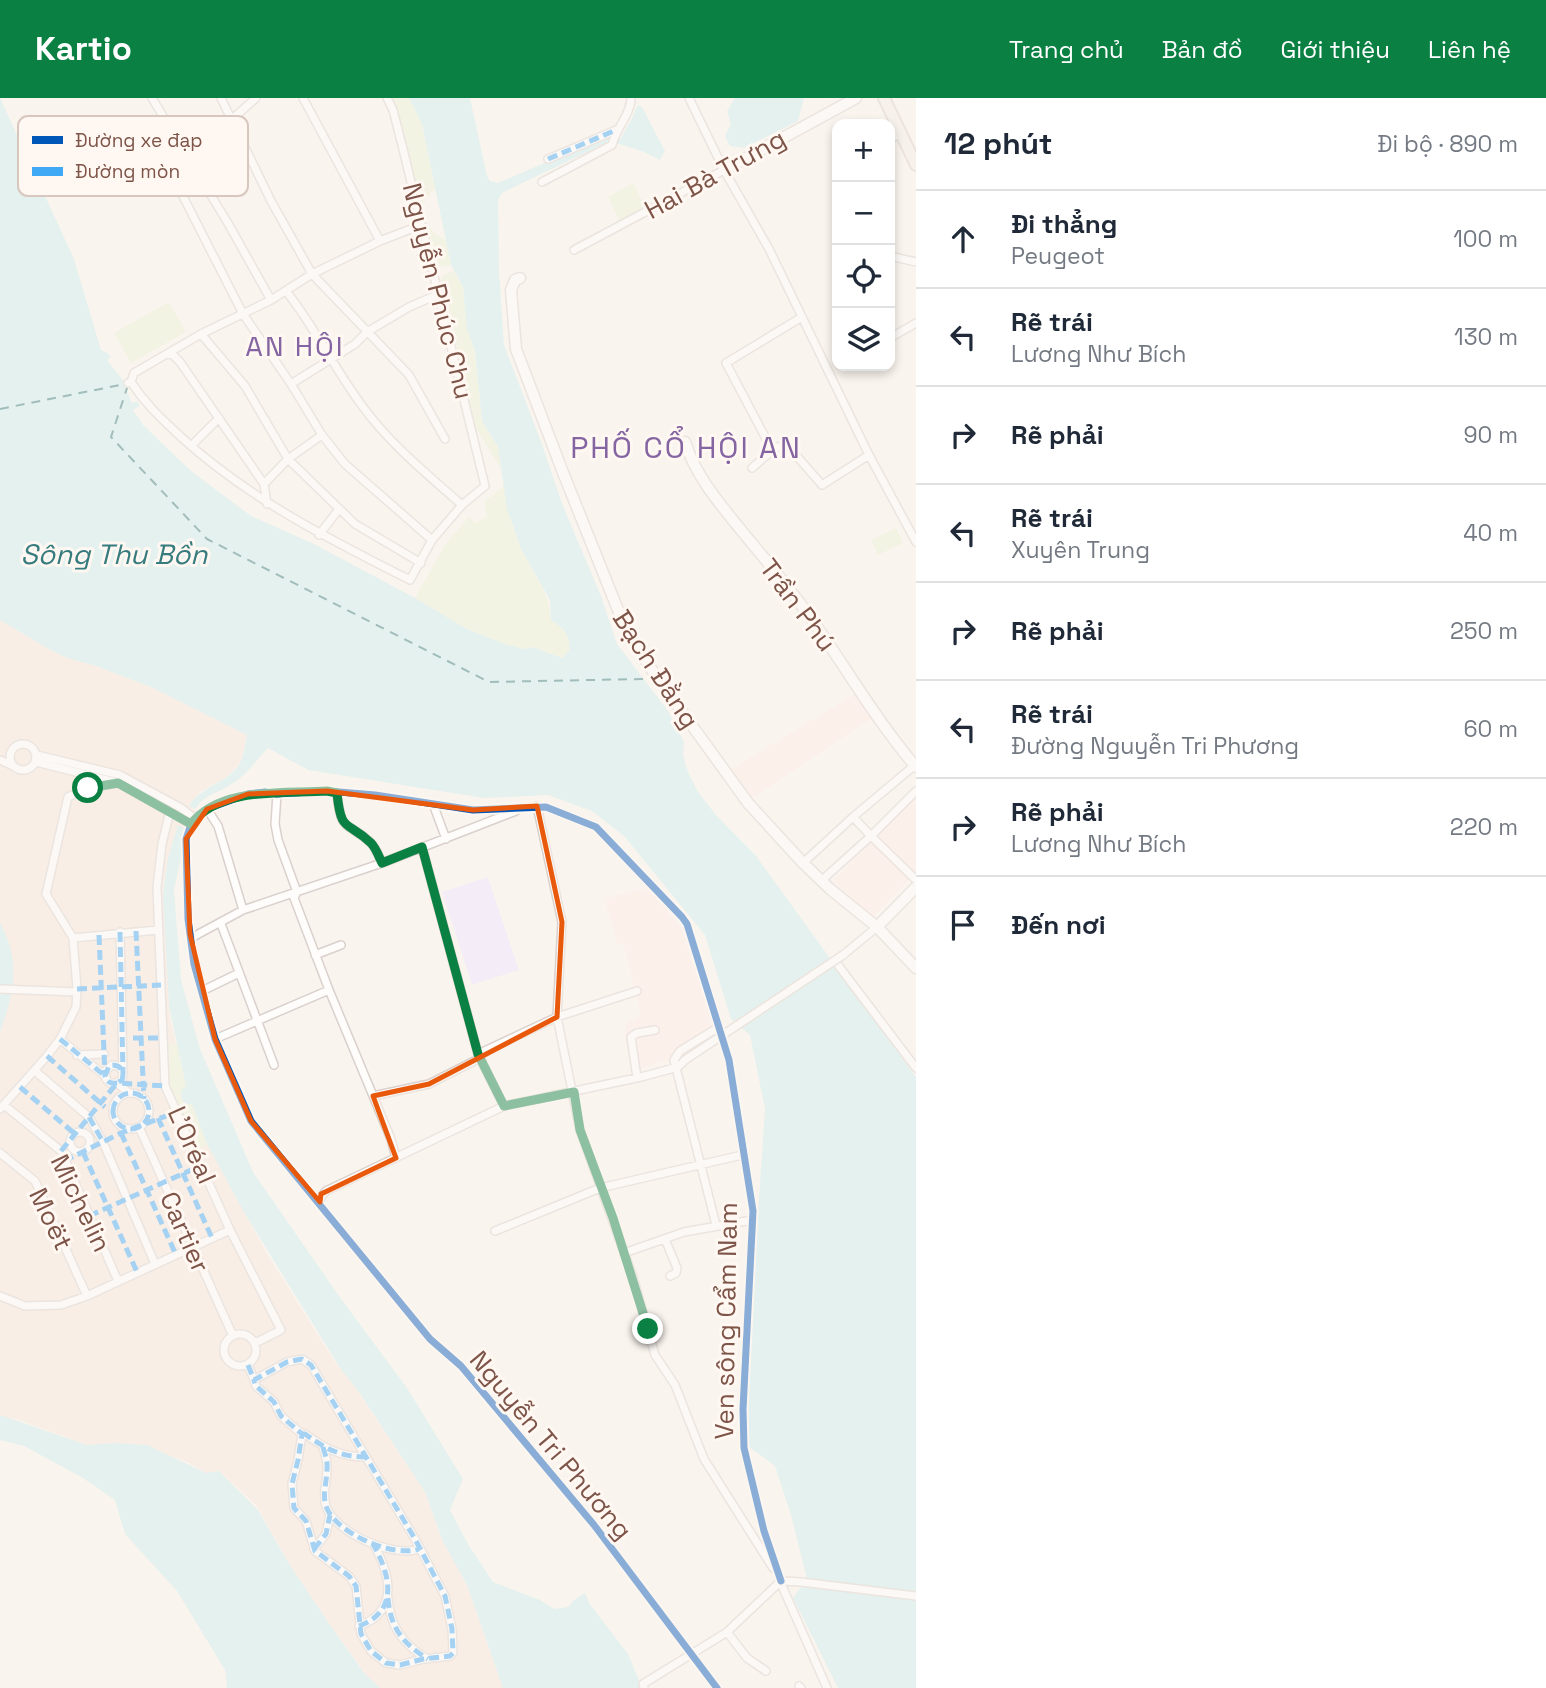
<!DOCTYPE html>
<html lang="vi">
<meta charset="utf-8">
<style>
:root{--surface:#fff;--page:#f6f6f7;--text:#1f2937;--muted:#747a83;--line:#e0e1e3;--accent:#0b8043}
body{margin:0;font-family:"Space Grotesk",sans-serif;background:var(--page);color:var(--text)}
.controls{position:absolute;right:21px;top:21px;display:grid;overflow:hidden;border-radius:14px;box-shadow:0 4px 10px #0003}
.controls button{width:63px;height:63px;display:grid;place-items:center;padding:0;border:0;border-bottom:2px solid var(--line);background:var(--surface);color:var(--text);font:35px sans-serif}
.stop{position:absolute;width:21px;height:21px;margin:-16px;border:5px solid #0b8043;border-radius:50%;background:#fff}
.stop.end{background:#0b8043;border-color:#fff;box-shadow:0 2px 7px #0008}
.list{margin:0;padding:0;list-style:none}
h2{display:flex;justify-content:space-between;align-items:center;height:91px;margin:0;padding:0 28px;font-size:30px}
h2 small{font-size:23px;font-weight:400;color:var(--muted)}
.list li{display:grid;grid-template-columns:46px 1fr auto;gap:21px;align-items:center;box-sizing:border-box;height:98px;padding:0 28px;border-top:2px solid var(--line)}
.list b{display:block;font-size:26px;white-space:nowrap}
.list p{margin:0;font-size:23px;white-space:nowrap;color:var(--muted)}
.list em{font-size:23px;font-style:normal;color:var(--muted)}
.icon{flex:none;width:38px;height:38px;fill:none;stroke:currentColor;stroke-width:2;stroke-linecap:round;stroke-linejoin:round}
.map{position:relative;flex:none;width:916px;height:1590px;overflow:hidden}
header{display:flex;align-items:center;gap:42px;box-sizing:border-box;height:98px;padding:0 35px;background:var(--accent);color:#fff}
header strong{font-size:33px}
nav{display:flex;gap:38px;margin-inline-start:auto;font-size:24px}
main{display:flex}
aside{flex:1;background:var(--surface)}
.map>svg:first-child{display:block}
.residential{fill:#f5e7dc}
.commercial{fill:#fdeae5}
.education{fill:#f4ecf6}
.green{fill:#eaf1d7}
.water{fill:#cdeeed}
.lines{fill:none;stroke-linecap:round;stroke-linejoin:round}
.ferry{stroke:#367b7d;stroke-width:2;stroke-dasharray:9 7;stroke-linecap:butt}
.street-casing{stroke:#dad0cc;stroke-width:10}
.secondary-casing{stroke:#dbd0cb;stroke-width:13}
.primary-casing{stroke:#dccfca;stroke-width:14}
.street{stroke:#fefdfc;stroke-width:7}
.secondary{stroke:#fefdfc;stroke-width:10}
.primary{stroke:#f4ede6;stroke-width:10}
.street-bridge-casing{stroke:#dad0cc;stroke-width:10;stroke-linecap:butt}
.street-bridge{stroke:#fefdfc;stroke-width:7}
.quiet{stroke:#3fa9f5;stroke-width:5;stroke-dasharray:10 5;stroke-linecap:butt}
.cycleway-casing{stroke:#fff8f2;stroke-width:11}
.cycleway{stroke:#0057b8;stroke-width:7}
.route{stroke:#0b8043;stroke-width:9}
.marked{fill:none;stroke:#e8590c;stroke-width:5;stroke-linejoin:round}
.labels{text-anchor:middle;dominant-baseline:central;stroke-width:6;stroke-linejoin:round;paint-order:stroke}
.street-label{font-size:26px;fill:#7e5448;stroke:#fff8f2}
.neighbourhood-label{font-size:28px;letter-spacing:2px;fill:#8464a1;stroke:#fff8f2}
.water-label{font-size:28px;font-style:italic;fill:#367b7d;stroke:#fff8f2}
.quarter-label{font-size:30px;letter-spacing:2px;fill:#8464a1;stroke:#fff8f2}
.key{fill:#fff8f2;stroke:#d8c7bf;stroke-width:2}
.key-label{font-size:19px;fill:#7e5448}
</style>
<header>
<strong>Kartio</strong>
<nav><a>Trang chủ</a><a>Bản đồ</a><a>Giới thiệu</a><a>Liên hệ</a></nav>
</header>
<main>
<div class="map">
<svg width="916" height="1590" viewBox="0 0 916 1590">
<rect width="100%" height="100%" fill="#faf4ee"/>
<!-- residential -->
<path class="residential" d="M0,522L47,550L67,560L96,568L151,589L247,637L241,663L228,679L201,693L189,707L198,715L187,732L171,751L164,785L170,920L186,988L207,1046L269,1159L335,1264L349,1280L425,1394L443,1444L467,1487L503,1590H380L367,1578L328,1524L291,1469L256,1407L219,1373L206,1376L188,1364L136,1346L87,1347L17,1321L0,1320Z"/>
<!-- commercial -->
<path class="commercial" d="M857,595L872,620L748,703L726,674Z
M916,697V774L873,819L833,783Z
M648,790L681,829L714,931L691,952L673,963L668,962L632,973L625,938L626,925L639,919L640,912L624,847L617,845L604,801Z"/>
<!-- education -->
<path class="education" d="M488,779L519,872L472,887L442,794Z"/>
<!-- green -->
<path class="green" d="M390,0H409L422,26L435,91C413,107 425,133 446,142L451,167L444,169L435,164Z
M633,85L646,111L620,125L608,99Z
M453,173L463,189L467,231L475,253L482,323L498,349L504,376L476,330L441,183L443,177Z
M169,204L186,234L131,265L114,235Z
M505,387C507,409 512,431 522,451C533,478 549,491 551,522C564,530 571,538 569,553L562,560L534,549L526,551L505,546L465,530L415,500L446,445L469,419L476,425L487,419L484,404Z
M896,430L903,445L878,457L871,442Z
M177,946L186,988L180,997L182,1002L192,1006L207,1046L198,1052L168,985L166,947Z"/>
<!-- water -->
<path class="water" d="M0,0L74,161L101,252L109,256L111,259L107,262L122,281L132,305L137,303L140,308L133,312L143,327L191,373L251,418L314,446L415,500L465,530L505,546L525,551L533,549L562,560L569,553C571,538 564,530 551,522L550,502L521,451L507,411L498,349L482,323L475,253L467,231L463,189L451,167L422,26L409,0H470L487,78L490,83L498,85L613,35L621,41C624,33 627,29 631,22C634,17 635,12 638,7L642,9L665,53L660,62L644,54L610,43L502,95L498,102L499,173L504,247L540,341L563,408L601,498L617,546L668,613L684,644L683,657L688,674L698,694L716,717L756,758L916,979V1590H838L793,1500L807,1481L791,1417L775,1368L748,1348V1266L765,1011L750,937L731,921L705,837L624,738L592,713L548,697L484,700L308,672L268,650C256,663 244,680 227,689C214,696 204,698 195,711L189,708C201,687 228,686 240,665C244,657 245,646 247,637L151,589L96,568L67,560L47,550L0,522Z
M735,0H804L798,23L744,50L730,48L725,38L731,26L727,13Z
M178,727L187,732L174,792L181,882L200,951L253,1074L339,1198L407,1290L463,1381L450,1412L469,1448L493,1484L540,1502L554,1511L568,1509L573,1503L585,1495L589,1505L628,1556L642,1590H503L467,1487L443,1444L425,1394L361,1297L340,1270L245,1116L207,1046L192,1006H186L182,1002L181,993L186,988L169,908L163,796L168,760Z
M0,825C21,862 14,896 0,934Z
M0,1317L87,1347L113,1345L147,1347L206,1375L219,1373L258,1412L291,1469L328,1524L365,1576L380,1590H227L225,1572L177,1493L125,1436L115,1402L83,1380L24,1348L0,1342Z"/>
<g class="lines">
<!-- ferry -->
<path class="ferry" d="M128,287L111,339L207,441L489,584L643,581
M0,311L125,286"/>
<!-- street casing -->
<g class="street-casing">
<path id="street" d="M152,0L229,127L271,202
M221,0L271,103L312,176L409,277L445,341
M256,0L231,22L180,46L166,65L243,216L291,286L322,337L345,366L432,442
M303,0L380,143
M689,0L724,72L769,151L869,357L916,444
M890,41L901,35
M548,61L616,32
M542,84L612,47C616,30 631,16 631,0
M574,152L724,72
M890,158L916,164
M286,193C315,229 335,272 363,309C391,347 427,376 462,407
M201,236L245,288L288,361L355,426L421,465
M890,240L916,225
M167,256L173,257L180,264L264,386L267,406
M131,284L134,275L201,236L271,202L312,176L380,143L421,127
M128,285L131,284C146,307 162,321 181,339C249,401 329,441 410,482L432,442L462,407L485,388L402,47L393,12L387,0
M291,286L355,246L367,234L409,209L439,196
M191,348L219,320
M772,352L726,265L802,219
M752,370L776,349L788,348L822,387L869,357
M264,386L288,361L322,337
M319,437L339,411
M10 659a13 13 0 1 1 26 0a13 13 0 1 1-26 0Z
M37,657L120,677L181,710L195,721
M0,662L13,668
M36,664L119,685L191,726
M916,693L871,738L916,782
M337,695C341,736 346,722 371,745C376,750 379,759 382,765
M277,696L275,726L278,742L297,794L294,800L329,892L391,1041L396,1060
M433,706L446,741
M537,708L562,824L557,919L580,1032L633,1179L655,1257L675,1287L704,1361L773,1470
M207,711L218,728L243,812
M170,713L162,746L157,789L165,988L230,1132L281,1232L255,1245
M422,749L478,956L504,1008
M803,765L853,719L915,667
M821,783L871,738L853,719
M221,826L274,967
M120,834L123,976
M73,840L158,832
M191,840L243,812L382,765L516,713
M315,857L341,847
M843,857L877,829
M838,867L916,970
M0,891L77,894
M202,893L239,875
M60,941L105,978
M215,941L329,892
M478,956L557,919L637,893
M77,957L104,956
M35,973L89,1019L103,1044L155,1166
M637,980L631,939L637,935L655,932
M117,985L122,982L123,973L118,968L112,967L105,973L106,981L110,985H117L129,995
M113 1013a18 18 0 1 1 36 0a18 18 0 1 1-36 0Z
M373,998L429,986L480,960
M4,1007L61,1053L118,1183
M0,1011L47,958L60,941L76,909L77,891L73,840L46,796L68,699L88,690L119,685
M139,1029L233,1238
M70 1044a10 10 0 1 1 20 0a10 10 0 1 1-20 0Z
M0,1055L35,1083L87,1198
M320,1104L321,1099L326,1093L504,1008L641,979L678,969L685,962
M716,1127L674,962L680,953L719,929
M495,1133L600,1090L742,1057
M665,1141L677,1170L676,1175L670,1178
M624,1155L684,1134L752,1122
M0,1198L25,1208L61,1207L87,1198L230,1132
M224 1252a16 16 0 1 1 32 0a16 16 0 1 1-32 0Z
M248,1267L254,1282L287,1264L302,1261L311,1267L415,1441L445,1498L452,1531L453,1555L450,1558L423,1561L400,1567L386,1565L371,1553L361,1536L356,1488L349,1478L315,1453L306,1423L294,1410L292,1386L298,1362L302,1336L281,1318L274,1304L256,1288L254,1282
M302,1336H305C324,1350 341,1359 365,1359
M323,1349C325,1357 328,1363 327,1371C327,1384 322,1395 326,1408C335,1435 393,1460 419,1451
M314,1451L326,1436L330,1417
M779,1481L827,1590
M781,1483L801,1484L916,1498
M388,1500C390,1529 403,1546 427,1561
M359,1528C400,1513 390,1476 374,1447
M727,1534L747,1560L766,1573
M799,1588L801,1590
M644,1590L643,1586L727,1534L781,1483
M717,1590L594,1427L461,1268L430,1241L251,1023L215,941L194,866L188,821L186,741L191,726L207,711L248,696L265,694L277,696L327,693L375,697L473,712L546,709L596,729L682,819L687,826L729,962L753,1113L743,1311L744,1350L764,1433L781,1483"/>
</g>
<!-- secondary casing -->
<g class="secondary-casing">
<path id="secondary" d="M724,72L856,0
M520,180L515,182L511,192L516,251L562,372L626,532L654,575L748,705L803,765L830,791L877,829L916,870
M685,344C697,381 721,407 745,437C766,462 786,486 805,512C843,564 874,620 916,669
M877,829L916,789"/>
</g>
<!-- primary casing -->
<g class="primary-casing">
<path id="primary" d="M884,0L916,67"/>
</g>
<!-- street -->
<use href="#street" class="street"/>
<!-- secondary -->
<use href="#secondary" class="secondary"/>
<!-- primary -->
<use href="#primary" class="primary"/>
<!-- street-bridge casing -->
<g class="street-bridge-casing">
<path id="street-bridge" d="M685,962L843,857"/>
</g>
<!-- street-bridge -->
<use href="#street-bridge" class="street-bridge"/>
<!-- quiet -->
<path class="quiet" d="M548,61L616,32
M136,833L144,1001
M120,834L123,976
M99,837L105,978
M77,891L161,887
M133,940H163
M60,941L105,978
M47,958L105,1009
M20,989L75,1036
M113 1013a18 18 0 1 1 36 0a18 18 0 1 1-36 0Z
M89,1019L103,1044
M158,1020L212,1140
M121,1035L176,1157
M61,1053L117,985L122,982C125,972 119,965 109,968L105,978C107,984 110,986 117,985L165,988
M83,1054L137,1174
M64,1063L121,1035L177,1014
M89,1118L200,1068
M248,1267L254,1282L287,1264L302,1261L311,1267L415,1441L445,1498L452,1531L453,1555L450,1558L423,1561L400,1567L386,1565L371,1553L361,1536L356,1488L349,1478L315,1453L306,1423L294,1410L292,1386L298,1362L302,1336L281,1318L274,1304L256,1288L254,1282
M302,1336H305C324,1350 341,1359 365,1359
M323,1349C325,1357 328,1363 327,1371C327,1384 322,1395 326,1408C335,1435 393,1460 419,1451
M314,1451L326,1436L330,1417
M388,1500C390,1529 403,1546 428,1561
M359,1528C400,1513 390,1476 373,1446"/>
<!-- cycleway casing -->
<g class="cycleway-casing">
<path id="cycleway" d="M717,1590L594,1427L461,1268L430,1241L251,1023L215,941L194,866L188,821L186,741L191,726L207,711L248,696L265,694L277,696L327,693L375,697L473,712L546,709L596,729L682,819L687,826L729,962L753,1113L743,1311L744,1350L764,1433L781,1483"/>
</g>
<!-- cycleway -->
<use href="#cycleway" class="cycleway"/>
</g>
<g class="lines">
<!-- route -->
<path class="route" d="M88,690L118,685L191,726C220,688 285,696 327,693L337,695C341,736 347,722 371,745C376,750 379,759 382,765L422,749L478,956L504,1008L574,994L580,1032L613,1120L648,1231"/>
</g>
<!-- marked area -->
<path d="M0 0H916V1590H0ZM327,693L473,712L537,708L562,824L557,919L429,986L373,998L396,1060L321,1096L320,1104L251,1023L215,941L190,836L186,741L207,711L248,696Z" fill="#faf4ee" fill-opacity=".55" fill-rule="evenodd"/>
<path class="marked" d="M327,693L473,712L537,708L562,824L557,919L429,986L373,998L396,1060L321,1096L320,1104L251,1023L215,941L190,836L186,741L207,711L248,696Z"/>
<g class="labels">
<!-- street labels -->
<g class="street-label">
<text transform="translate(715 76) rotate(-29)">Hai Bà Trưng</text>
<text transform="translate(438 193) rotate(76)">Nguyễn Phúc Chu</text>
<text transform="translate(798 507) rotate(53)">Trần Phú</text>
<text transform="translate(656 571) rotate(57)">Bạch Đằng</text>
<text transform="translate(192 1047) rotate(66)">L’Oréal</text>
<text transform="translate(81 1105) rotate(64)">Michelin</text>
<text transform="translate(51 1121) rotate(64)">Moët</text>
<text transform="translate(185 1134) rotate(66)">Cartier</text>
<text transform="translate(726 1223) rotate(-89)">Ven sông Cẩm Nam</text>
<text transform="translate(551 1347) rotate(50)">Nguyễn Tri Phương</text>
</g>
<!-- neighbourhood labels -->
<g class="neighbourhood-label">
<text x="295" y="248">AN HỘI</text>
</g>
<!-- water labels -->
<g class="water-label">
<text x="114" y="456">Sông Thu Bồn</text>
</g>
<!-- quarter labels -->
<g class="quarter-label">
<text x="686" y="349">PHỐ CỔ HỘI AN</text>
</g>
</g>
<!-- legend -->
<rect x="18" y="18" width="230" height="80" rx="10" class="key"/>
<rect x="32" y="38" width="31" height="8" fill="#0057b8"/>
<rect x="32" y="69" width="31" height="9" fill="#3fa9f5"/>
<g class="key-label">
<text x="75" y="49">Đường xe đạp</text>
<text x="75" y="80">Đường mòn</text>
</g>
</svg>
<div class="controls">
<button>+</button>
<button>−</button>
<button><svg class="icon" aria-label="locate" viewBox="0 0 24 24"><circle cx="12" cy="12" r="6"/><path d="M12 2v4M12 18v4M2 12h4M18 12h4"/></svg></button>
<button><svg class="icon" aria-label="layers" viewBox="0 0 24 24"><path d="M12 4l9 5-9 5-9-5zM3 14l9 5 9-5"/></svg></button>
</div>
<div class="stop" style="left:88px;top:690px"></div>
<div class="stop end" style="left:648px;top:1231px"></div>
</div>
<aside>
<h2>12 phút<small>Đi bộ · 890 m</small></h2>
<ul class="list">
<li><svg class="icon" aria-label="ahead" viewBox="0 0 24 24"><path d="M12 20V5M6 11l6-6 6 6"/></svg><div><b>Đi thẳng</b><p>Peugeot</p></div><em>100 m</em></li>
<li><svg class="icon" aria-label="left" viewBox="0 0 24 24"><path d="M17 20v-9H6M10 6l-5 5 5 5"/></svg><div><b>Rẽ trái</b><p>Lương Như Bích</p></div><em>130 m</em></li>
<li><svg class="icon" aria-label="right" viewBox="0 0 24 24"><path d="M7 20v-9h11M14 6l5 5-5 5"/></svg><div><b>Rẽ phải</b></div><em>90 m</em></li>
<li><svg class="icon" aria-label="left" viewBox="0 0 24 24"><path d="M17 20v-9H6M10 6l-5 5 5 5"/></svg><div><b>Rẽ trái</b><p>Xuyên Trung</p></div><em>40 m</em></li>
<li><svg class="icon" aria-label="right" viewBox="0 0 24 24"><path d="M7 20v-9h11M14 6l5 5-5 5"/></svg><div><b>Rẽ phải</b></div><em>250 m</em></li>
<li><svg class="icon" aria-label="left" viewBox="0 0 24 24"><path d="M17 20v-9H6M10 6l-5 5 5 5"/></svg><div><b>Rẽ trái</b><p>Đường Nguyễn Tri Phương</p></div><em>60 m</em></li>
<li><svg class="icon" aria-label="right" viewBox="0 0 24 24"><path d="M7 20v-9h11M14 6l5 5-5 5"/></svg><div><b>Rẽ phải</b><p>Lương Như Bích</p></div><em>220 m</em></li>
<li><svg class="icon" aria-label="arrive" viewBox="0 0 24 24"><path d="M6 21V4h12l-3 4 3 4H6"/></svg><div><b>Đến nơi</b></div></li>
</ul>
</aside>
</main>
